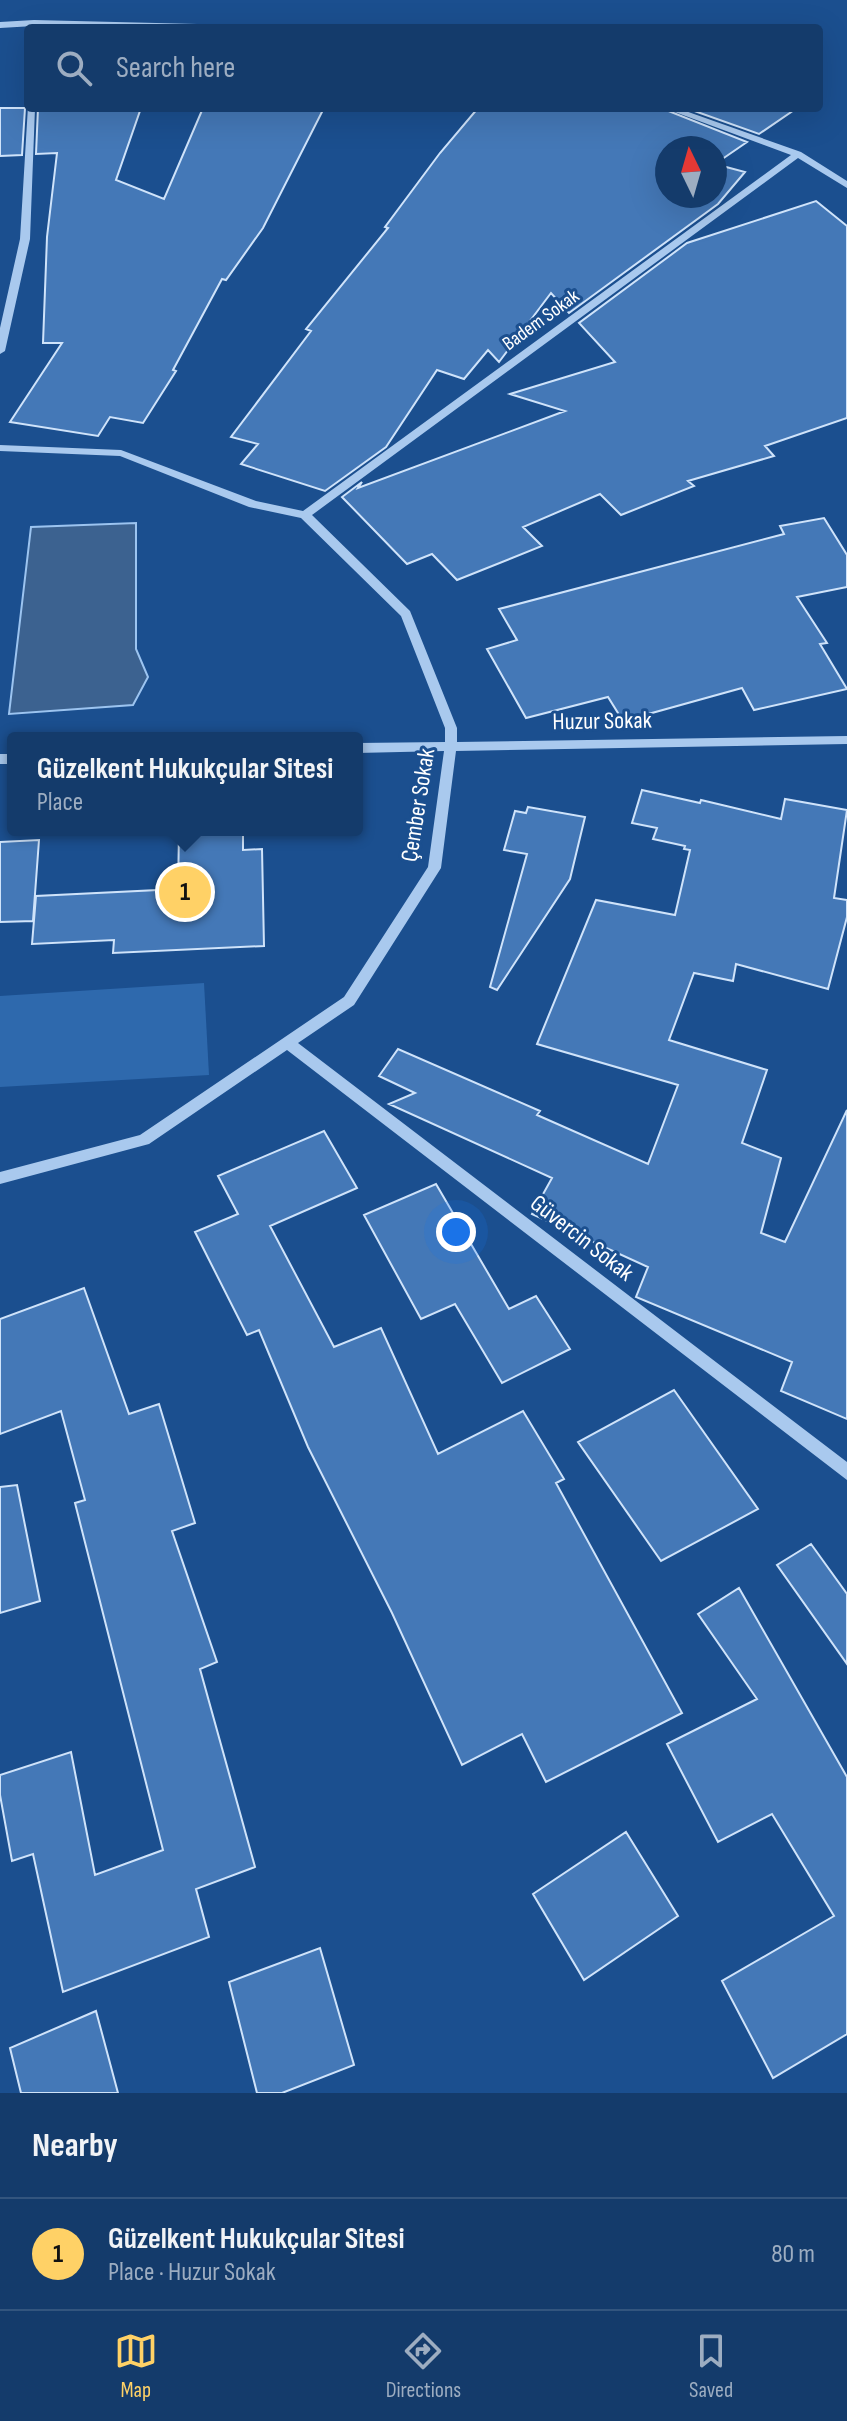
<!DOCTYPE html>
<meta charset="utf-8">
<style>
:root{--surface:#143b6b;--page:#1d4271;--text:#f1f3f6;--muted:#9dadc1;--line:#33557e;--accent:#ffd166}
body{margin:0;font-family:"Sofia Sans Condensed",sans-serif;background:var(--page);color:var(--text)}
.compass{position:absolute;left:655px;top:136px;width:72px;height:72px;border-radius:50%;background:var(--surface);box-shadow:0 8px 32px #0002;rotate:355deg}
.you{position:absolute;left:456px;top:1232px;width:28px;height:28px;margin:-20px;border:6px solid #fff;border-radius:50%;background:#1a73e8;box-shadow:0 0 0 12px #1a73e833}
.badge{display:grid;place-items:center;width:52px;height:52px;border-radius:50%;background:var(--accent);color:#111;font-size:26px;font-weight:700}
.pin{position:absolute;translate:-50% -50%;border:4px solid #fff;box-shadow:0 2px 8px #0006}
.popup{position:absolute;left:7px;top:732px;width:356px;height:104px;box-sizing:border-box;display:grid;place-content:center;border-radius:8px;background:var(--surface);filter:drop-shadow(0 2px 6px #0005);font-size:26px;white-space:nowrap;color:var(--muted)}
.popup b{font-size:30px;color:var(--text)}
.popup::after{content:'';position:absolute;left:50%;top:100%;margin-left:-16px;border:16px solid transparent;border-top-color:var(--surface)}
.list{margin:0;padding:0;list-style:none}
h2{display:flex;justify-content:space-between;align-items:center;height:104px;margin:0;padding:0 32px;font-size:34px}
h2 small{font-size:26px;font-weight:400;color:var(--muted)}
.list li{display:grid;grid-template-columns:52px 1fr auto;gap:24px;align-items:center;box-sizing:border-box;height:112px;padding:0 32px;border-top:2px solid var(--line)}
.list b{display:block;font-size:30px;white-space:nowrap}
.list p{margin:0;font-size:26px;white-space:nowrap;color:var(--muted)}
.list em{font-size:26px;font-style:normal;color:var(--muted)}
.icon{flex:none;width:44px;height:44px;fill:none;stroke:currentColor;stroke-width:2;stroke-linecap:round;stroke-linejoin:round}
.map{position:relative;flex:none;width:847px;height:2093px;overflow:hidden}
.search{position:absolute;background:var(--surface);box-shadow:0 8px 32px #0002;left:24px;right:24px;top:24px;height:88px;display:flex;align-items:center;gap:20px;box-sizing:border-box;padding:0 28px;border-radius:8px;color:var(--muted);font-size:30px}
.sheet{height:216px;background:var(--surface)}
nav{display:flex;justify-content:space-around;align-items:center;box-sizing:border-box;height:112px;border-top:2px solid var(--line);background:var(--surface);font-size:22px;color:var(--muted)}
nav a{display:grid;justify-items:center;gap:4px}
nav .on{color:var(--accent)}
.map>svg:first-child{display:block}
.green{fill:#2e69ad}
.water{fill:#3c6290;stroke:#9cc4f0;stroke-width:2}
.building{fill:#4478b7;stroke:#cfe3fa;stroke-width:2;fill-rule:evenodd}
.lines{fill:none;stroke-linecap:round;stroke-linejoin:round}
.minor{fill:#a9c9ee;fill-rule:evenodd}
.labels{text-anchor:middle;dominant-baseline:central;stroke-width:6;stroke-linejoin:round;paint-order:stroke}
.far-street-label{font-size:20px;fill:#fff;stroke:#1b4f8f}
.street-label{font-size:24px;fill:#fff;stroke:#1b4f8f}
</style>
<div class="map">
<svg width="847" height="2093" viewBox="0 0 847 2093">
<rect width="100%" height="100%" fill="#1b4f8f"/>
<!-- green -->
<path class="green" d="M204,983L209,1075L0,1087V996Z"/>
<!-- water -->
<path class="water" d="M136,523V649L148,677L133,705L9,714L31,527Z"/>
<!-- building -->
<path class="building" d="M0,108H25L22,155L0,156Z
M38,108H141L116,180L164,199L203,108H324L263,228L226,280L222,279L173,370L176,371L143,423L110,417L98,436L10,422L62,343H43L47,237L57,153L36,154Z
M478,108H661L747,142L715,164L745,172L718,204L569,313L551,293L499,362L488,350L464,379L437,370L386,447L325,491L241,464L258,444L231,437L311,331L306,329L388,228L385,227L440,153ZM667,148H715V196H667Z
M686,108H797L759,134Z
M816,201L847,226V418L765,446L774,456L688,481L694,486L621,515L600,494L523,527L542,546L457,580L432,554L407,564L342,497L362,482L358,488L565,411L510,394L615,362L579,323L687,243Z
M824,518L847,555V587L797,597L827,643L820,644L847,689L754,710L742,688L623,721L608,697L526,718L487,649L517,640L499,609L784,534L780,526Z
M642,790L700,803L701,800L781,819L785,799L847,810L834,898L847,900V917L828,989L736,964L733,981L694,973L669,1040L767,1070L742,1143L781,1158L761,1233L785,1242L847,1110V1419L781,1391L792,1362L636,1297L648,1267L532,1214L552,1178L389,1104L415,1093L379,1076L398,1049L540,1111L537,1115L648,1164L678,1085L537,1044L596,900L675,915L690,850L684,849L685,846L653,839L657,828L632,823Z
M528,807L585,817L570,879L497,990L490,987L527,854L504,850L515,811L526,813Z
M243,830V850L262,849L264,946L113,953L114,940L32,944L36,896L178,889L179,832Z
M39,840L33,921L0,922V842Z
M324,1131L357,1188L270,1226L334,1347L381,1328L438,1454L523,1411L564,1479L556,1483L682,1713L546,1782L522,1734L462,1765L392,1613L308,1447L259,1330L247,1335L195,1232L238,1214L218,1176Z
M436,1184L509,1309L536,1296L570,1349L502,1383L455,1304L421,1319L364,1215Z
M84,1288L129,1414L159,1404L195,1523L172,1531L217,1662L200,1669L255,1867L196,1889L209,1937L63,1992L33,1854L12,1861L0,1795V1775L71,1752L95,1875L163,1850L75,1503L85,1500L61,1411L0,1434V1319Z
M674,1390L758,1509L661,1561L578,1442Z
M17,1485L40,1601L0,1613V1487Z
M811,1544L847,1594V1664L777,1565Z
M739,1588L847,1777V2034L773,2078L722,1981L834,1916L772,1814L718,1842L667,1744L757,1699L698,1614Z
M626,1832L678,1916L584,1980L533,1894Z
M320,1948L354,2065L282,2093H257L229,1982Z
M96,2011L118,2093H21L10,2048Z"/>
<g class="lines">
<!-- minor -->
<path class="minor" d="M34,20L238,25L242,28L34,26L0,28V22Z
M28,106V108H35L30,239L5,351L0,354V328L20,239Z
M664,108H677L801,152L847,181V188L798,158L312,515L410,611L457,728V742L847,736V744L456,751L441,868L354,1005L298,1043L847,1462V1480L287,1050L149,1144L0,1184V1172L140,1135L344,997L428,867L444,751L357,753V743L445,742V728L401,616L301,518L249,507L120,456L0,451V445L121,450L256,501L303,511L791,155Z
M0,754H13V764H0Z"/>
</g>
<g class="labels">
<!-- far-street labels -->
<g class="far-street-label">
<text transform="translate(541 320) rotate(-36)">Badem Sokak</text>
</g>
<!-- street labels -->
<g class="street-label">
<text transform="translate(602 721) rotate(-1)">Huzur Sokak</text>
<text transform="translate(418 805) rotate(-81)">Çember Sokak</text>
<text transform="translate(582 1238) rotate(38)">Güvercin Sokak</text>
</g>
</g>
</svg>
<svg class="compass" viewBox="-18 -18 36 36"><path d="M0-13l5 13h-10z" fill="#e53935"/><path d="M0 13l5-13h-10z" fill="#9dadc1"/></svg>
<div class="you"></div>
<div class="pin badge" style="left:185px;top:892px">1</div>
<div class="popup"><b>Güzelkent Hukukçular Sitesi</b>Place</div>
<div class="search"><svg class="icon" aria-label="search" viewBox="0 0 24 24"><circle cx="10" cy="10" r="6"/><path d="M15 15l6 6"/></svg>Search here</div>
</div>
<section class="sheet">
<h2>Nearby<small></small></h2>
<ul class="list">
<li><span class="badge">1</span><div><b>Güzelkent Hukukçular Sitesi</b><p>Place · Huzur Sokak</p></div><em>80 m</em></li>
</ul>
</section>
<nav>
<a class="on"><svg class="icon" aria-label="map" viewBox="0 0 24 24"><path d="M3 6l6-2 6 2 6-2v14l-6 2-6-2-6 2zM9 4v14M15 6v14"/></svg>Map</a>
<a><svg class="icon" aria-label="directions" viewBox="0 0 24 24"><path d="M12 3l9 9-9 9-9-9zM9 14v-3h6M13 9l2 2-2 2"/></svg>Directions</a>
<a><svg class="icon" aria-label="saved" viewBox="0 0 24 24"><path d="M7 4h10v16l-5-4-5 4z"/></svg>Saved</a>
</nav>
